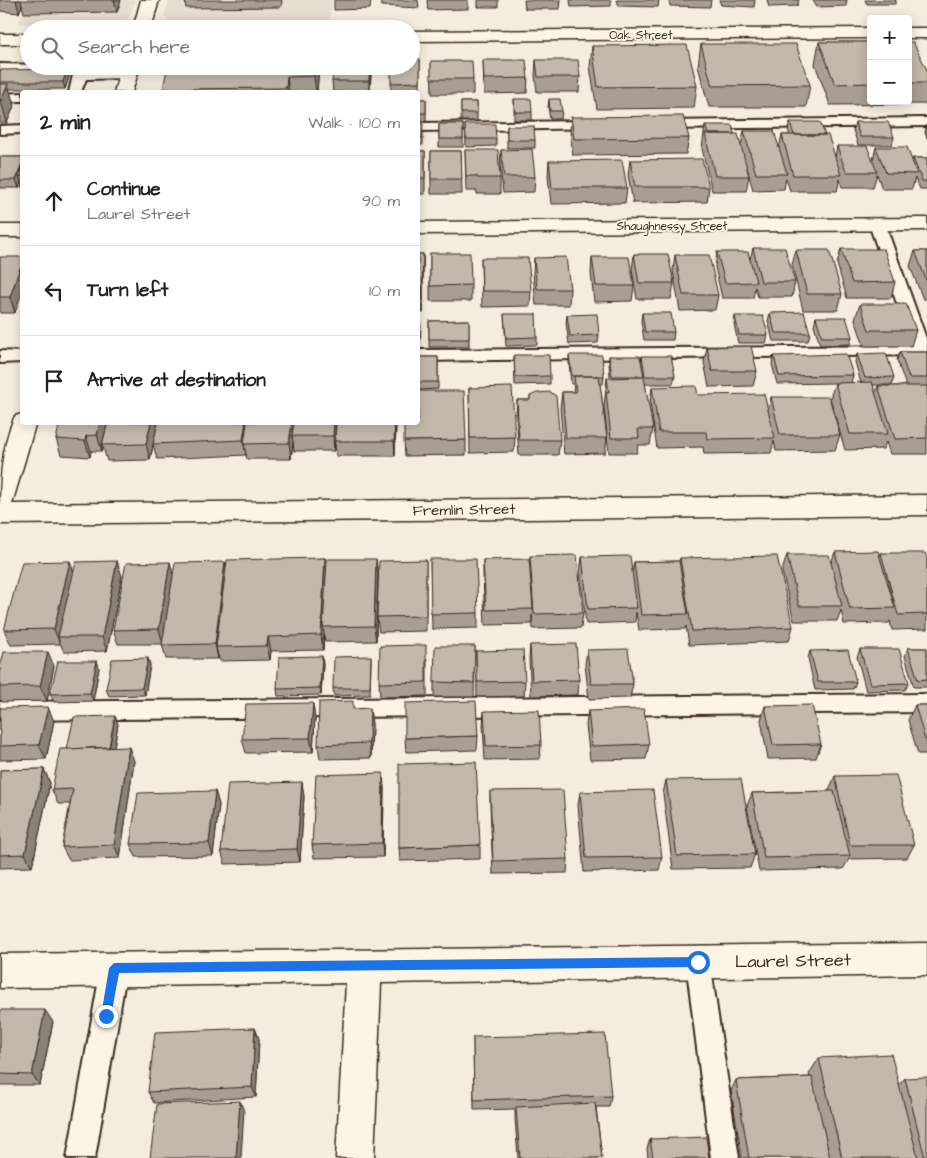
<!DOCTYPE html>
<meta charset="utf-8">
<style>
:root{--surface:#fff;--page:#f6f6f6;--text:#202124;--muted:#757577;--line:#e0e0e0}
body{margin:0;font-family:"Architects Daughter",sans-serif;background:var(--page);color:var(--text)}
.controls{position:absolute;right:15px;top:15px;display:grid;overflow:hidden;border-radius:5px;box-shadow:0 2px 12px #0003}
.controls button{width:45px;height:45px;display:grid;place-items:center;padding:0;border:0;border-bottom:1px solid var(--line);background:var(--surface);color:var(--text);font:25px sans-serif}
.stop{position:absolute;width:15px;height:15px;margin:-11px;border:4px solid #1a73e8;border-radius:50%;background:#fff}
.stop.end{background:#1a73e8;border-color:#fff;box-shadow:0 1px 5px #0008}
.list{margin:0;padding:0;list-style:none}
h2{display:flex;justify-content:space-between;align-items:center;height:65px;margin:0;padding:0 20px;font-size:21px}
h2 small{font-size:16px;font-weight:400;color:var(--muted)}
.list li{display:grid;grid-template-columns:32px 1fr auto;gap:15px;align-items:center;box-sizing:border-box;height:90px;padding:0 20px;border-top:1px solid var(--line)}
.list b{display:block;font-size:19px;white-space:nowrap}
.list p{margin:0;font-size:16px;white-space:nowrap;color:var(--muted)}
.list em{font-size:16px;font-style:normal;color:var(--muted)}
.icon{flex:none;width:28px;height:28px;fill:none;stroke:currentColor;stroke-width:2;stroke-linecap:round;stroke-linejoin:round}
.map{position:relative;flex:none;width:927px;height:1158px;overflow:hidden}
.search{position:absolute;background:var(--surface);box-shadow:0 2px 12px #0003;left:20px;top:20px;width:400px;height:55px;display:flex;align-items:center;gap:12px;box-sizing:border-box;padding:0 18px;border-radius:28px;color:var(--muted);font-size:19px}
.panel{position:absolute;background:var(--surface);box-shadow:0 2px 12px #0003;left:20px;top:90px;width:400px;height:335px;border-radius:5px}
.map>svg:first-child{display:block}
.built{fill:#e5ddce}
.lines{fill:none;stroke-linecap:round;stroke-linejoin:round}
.service-casing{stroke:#3b2a1e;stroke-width:4}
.minor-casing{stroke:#3b2a1e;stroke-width:3}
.primary-casing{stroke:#3b2a1e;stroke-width:3}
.service{fill:#fcf5e5;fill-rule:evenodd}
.minor{fill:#fcf5e5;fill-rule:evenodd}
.primary{fill:#fcf5e5;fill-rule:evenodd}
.wall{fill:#a89f92;stroke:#3b2a1e}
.shaded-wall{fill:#888277;stroke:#3b2a1e}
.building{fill:#c3b9aa;stroke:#3b2a1e}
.route{fill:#1a73e8}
.labels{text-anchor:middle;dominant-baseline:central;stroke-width:4;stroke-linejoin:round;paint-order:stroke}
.far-street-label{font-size:12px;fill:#3b2a1e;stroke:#fcf5e5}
.street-label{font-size:15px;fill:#3b2a1e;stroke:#fcf5e5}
.near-street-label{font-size:18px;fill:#3b2a1e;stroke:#fcf5e5}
</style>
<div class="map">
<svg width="927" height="1158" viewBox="0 0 927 1158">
<rect width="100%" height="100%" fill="#f4eddd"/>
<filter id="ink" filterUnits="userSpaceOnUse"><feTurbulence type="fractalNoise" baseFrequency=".02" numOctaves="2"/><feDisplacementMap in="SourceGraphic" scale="10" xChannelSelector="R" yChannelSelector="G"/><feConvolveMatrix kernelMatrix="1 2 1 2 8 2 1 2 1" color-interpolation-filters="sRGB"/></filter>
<g filter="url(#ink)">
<!-- built -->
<path class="built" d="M27,0H136L128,19L118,23L18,24Z
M169,0H332L330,22L179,24L170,23L164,16Z"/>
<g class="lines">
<!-- service casing -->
<g class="service-casing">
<path id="service" d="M0,64L81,66L84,71L129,70L136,74L129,78L86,79L81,92H69L73,75L71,71L0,72Z
M22,93V101L0,102V94Z
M927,118V126L659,129L654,128L652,125L654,122L659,121Z
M598,121L603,122L605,125L603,128L418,131V123Z
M22,125V133L0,134V126Z
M877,219L882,221L885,224L927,341V355L418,361V350L912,346L869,224L872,221Z
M0,351L22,352V362L0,363Z
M927,694V712L0,720V702Z
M698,950L707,954L710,962L739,1158H711L686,962L689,954Z
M114,956L123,960L127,968L95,1158H67L101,968L105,960Z"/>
</g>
<!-- minor casing -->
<g class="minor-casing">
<path id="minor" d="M141,0H159L151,29H133Z
M122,66H140L132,92H114Z
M927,218V230L418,234V222Z
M0,225H22V237H0Z
M22,414V422H36L12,504L927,495V515L0,524C0,488 0,448 15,416Z
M927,943V975L381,983L374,1158H336L346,983L0,988V954Z"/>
</g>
<!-- primary casing -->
<g class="primary-casing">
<path id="primary" d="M871,28V38L411,41V31Z
M908,28H927V38H908Z
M0,34H29V44H0Z"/>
</g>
<!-- service -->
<use href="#service" class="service"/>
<!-- minor -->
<use href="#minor" class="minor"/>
<!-- primary -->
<use href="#primary" class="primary"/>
</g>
<!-- wall -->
<path class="wall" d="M0,0H121L117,12L24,13L22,5L19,13L0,11Z
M184,0H282L281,7L186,8L185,1H184Z
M334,0H371L370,9L334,10Z
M381,0H418L419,8L382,6Z
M427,0H468V9L428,10Z
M478,0H498V7H478Z
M524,0H561L560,9H525Z
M570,0H611V6L571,7Z
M617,0H659L658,7L619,6Z
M669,0H711L710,7L670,6Z
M719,0H755L754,7L721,5Z
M767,0H799L797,6L769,7Z
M813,0H847L846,6L816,7Z
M865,0H896L895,4H867Z
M819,42H871V101H908V42L927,70V104L830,105L815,64Z
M701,44L810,85L806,107H709L698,66Z
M592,46L697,86L694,108L597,109L590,67Z
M420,59V97H418V92H391V83Z
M483,60L528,78L527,93L484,94Z
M536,60L580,77L579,92H537L535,75Z
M431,61L473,79V94H432Z
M319,66L317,92H163V89Z
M0,70L69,77L65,89H9L14,106L7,123H0Z
M371,75L370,92H333L332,81Z
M418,99H426V121H418Z
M514,99L532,112V120H514Z
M549,99L562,111L561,119H550L548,107Z
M461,102H477V121H461Z
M571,117L689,138L686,154L573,155L570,132Z
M790,122L825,135L835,157L837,146L873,160L876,147L912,161L913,158H927V189H920L915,178L912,189H882L877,174L873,187H842L840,179L837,191H790L786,178L784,189L753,190L747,168L749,176L746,191H712L702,149L705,125L734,134L741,146L744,131L779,148L782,135H790L788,130Z
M855,122L894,137L892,145H858L853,130Z
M418,124L423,132V145H418Z
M439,124H463V147H439Z
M465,124L496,139V146L466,147Z
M927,125V138L925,132Z
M507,126L535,140V148H507Z
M465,150L500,178V194H477V191H466Z
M501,150L535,177L534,192L503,193L500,165Z
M418,151H425V194H418Z
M431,151H461L462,194H431Z
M0,157H22V188L21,182L19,188H0Z
M630,160L709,187L707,202L633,203L628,175Z
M549,161L627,188L625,203L551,204L548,176Z
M753,248L795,282L792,297H758L755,287L753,298H722L715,267L717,252L750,259Z
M841,249L895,282L891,298H847L837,264Z
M796,250L842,294L838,310H803L792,265Z
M915,251H927V299H923L910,266Z
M430,253L471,285V301H430Z
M418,254H423V313H418Z
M634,254L674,283L671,299H637L632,270Z
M675,255L718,295L715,310L680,311L673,271Z
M0,257L15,313H0Z
M592,257L634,286L632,301L594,302L591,273Z
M481,258L531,291L530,306L482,307Z
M534,258L570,289L569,305H536L533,273Z
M860,304L916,330L911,346H864L855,319Z
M642,313L674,332L673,340H644L641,321Z
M770,313L810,333L808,341H773L768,321Z
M504,314L537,337V345L506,346Z
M567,315L599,335L598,343L569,344L566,323Z
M735,316L768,335L766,343H738L734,324Z
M816,317L852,337L850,344L820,345L814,325Z
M418,318L421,326L420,346H418Z
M469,320V347H429V321Z
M707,347L757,371L753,386L709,387L704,362Z
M900,352H927V454H890L886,442L883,449L845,450L830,398L835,383L777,384L772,364L774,356L853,375L851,383H861L855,362L857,354L894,377L892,385H873L875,394L878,386H906L897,360Z
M514,355L550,376V384L515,385Z
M569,355L604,376L603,384H600L607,438L605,453L564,454L560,408L562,392H573L574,384H571L569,363Z
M609,356L641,361L642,356L675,376L673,384H645L653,429L650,445H638L637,453H609L604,407L607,378H610L609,364Z
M418,357H438V389L418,390Z
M652,387L768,410L771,397L840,435L835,450L776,451L774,441L771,453L704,454L703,447L657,448L650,402Z
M469,388L515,437L514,452L470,453Z
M530,396L560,440L558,455H519L516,415L517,400H530Z
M158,422L150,460L107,461L103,447L102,451H91L90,457L61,455L56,439Z
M158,422H396L395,456H336L335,444L334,451H294L293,442L291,459H247L246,454V455L157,459L153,444Z
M466,440V455L405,456L404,441Z
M835,552L880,556L881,553L927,557V629L892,630L890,621L889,623L844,624L841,610L837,621H794L782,571L787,555L831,563Z
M530,556L583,613L581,628L533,629L532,615V624L485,625L483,575V560L530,564Z
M582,557L632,573L634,562L679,561L680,558L793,627L789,641L689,645L686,626L685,629L639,630L636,612L635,622L586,624L580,572Z
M325,558L326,568L378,574L376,641L325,642L324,634L323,650L271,651L270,660L220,661L218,656V659H166L162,644H118L113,630L173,574L226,567Z
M430,559L478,613V628L432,629Z
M426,560V631L379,632L377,617Z
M74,571L122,576L107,651L64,652L60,643V644L11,645L4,630Z
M530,645L579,680L578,695L531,696L529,659Z
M475,646L474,697H434V682Z
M908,648H927V687H914L905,656Z
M860,649L909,683L905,690L866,691L857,657Z
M587,650L633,684L630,698L589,699L585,664Z
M476,651L525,681L524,696L477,697Z
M810,651L856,682L853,689L815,690L808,658Z
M322,656L323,664L321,695L278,696L277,689Z
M371,656V664L370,695L334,696L333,688Z
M148,658L150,665L145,695L109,696L106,689Z
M427,659V696L380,697L379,683Z
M97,661L99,668L93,701L54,702L50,694Z
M54,666L47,701L2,702L0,698V668Z
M915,705H927V754H918L908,720Z
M765,706L821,744L816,758L768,759L761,720Z
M0,708L54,721L46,759L0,760Z
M354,709L372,723L371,758L320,759L318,745Z
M484,711L541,745L540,759L485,760L483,725Z
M588,711L649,744L646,759L590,760L586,725Z
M315,718L313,752L246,753L242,739Z
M118,724L114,747L134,761L120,858L69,860L62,847L70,804H58L52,790L67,749Z
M478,736L477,750L406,752L405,738Z
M44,769L50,783L32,867L0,868V770Z
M835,776L914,845L907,858L849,859L843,869L759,871L747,806L752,793L829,791V790Z
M666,780L755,854L750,868L673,869L663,794Z
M384,787L383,857L314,858L312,845Z
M215,791L219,805L213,856L136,857L130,844Z
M490,791L568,859L567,873L493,874L490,805Z
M580,792L662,857L659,870L584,872L578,805Z
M304,796L300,862L225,864L221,851Z
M480,845V859L400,861L399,848Z
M0,1015L53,1022L40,1085H0Z
M255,1028L259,1039L256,1097L154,1103L148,1092Z
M473,1037L611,1096L609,1107H596L602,1158H518L515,1118V1109L474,1110Z
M819,1058L899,1085L905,1078L927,1158H742L731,1091L736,1080L810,1077L809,1074Z
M650,1139L709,1158H648L647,1149Z"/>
<!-- shaded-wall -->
<path class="shaded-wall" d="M16,0H21L22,5L19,13Z
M114,0H121L117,12Z
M315,66H319L317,92H316L314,76Z
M370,66L371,75L369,92V81Z
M67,69L69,77L65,89L63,82Z
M287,77L289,92H286V88Z
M8,84L14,106L7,123L1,101Z
M22,163V176H19L21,182L19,188L16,180Z
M423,254V313L422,298Z
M22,262V292L15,313L10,297Z
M100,422H108L102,445V451L97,435Z
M151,422H158L150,460L146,444Z
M246,422H251L244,444L246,455L243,440Z
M292,422H295L292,436L293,442L291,459L289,443Z
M334,422H336L334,451L333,436Z
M395,422H396L395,456L394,441Z
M86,436L91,451L90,457L85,441Z
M325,558L327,574L323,627L324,634L323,650L321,635Z
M376,559L378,574L376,641L374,626Z
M70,561L75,576L58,637L60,644L54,629Z
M117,561L122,576L107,651L102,637Z
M170,562L174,577L163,644L159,629Z
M225,562L228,578L216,647L218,656V659L215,644Z
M268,637L271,651L270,660L267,646Z
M48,652L54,666L47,701L40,686Z
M322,656L323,664L321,695L320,688Z
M148,658L150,665L145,695L142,688Z
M97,661L99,668L93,701L90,693Z
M313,703L315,718L313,752L310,738Z
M48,707L54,721L46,759L39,745Z
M370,708L372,723L371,758L369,743Z
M115,716L118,724L112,758L109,751Z
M129,747L134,761L120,858L114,845Z
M44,769L50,783L32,867L25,854Z
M383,773L384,787L383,857L382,843Z
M302,782L304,796L300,862L297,849Z
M215,791L219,805L213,856L209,843Z
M45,1010L53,1022L40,1085L32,1075Z
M255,1028L259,1039L256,1097L252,1087Z
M240,1101L244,1111L241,1158H236Z"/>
<!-- building -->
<path class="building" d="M819,42H871V83L835,84Z
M908,42H913L927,70V83H908Z
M701,44H796L810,85L712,86Z
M687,45L697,86L598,87L592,46Z
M411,59H420V82L391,83V66H411Z
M483,60H526L528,78L484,79Z
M536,60H578L580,77H538Z
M431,61H472L473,79H431Z
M187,66H315L314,76L287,77L286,88L163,89L167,69H186Z
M334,66H370L369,81H332Z
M67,69L63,82H0V70Z
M0,84H8L1,101H0Z
M418,99H426V113H418Z
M514,99H531L532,112H515Z
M549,99H560L562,111H550Z
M461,102H477V113H461Z
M683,116L689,138L574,139L571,117Z
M790,122H820L825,135H794Z
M855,122H888L894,137H860Z
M418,124H423L422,138H418Z
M439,124H463V139H439Z
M465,124H495L496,139H466Z
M705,125H732L734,134H708Z
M507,126H534L535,140H507Z
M744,131H774L787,174H756Z
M705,134H738L749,176H715Z
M782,135H828L841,175H793Z
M837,146H867L877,172H846Z
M876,147H907L917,174L886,173Z
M532,149L535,177H504L501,150Z
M465,150H498L500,178H477V176H466Z
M418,151H425V178H418Z
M431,151H461L462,179H431Z
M0,157H22V163L16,180H0Z
M913,158H927V181H922Z
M702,159L709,187H635L630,160Z
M622,160L627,188H552L549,161Z
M22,167V176H19Z
M753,248H785L795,282H761Z
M841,249H884L895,282L852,283Z
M796,250H829L842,294H807Z
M915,251H927V282Z
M717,252H748L756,282L725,283Z
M430,253H470L471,285L430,286Z
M418,254H423L422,298H418Z
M634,254H668L674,283H639Z
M675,255H709L718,295H683Z
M0,257H22V262L10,297H0Z
M566,257L570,289H537L534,258Z
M592,257H629L634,286H596Z
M481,258H528L531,291H482Z
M860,304H906L916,330H869Z
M804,312L810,333H775L770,313Z
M642,313H671L674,332H645Z
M504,314H536L537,337L506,338Z
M597,314L599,335L570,336L567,315Z
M735,316H763L768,335H739Z
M816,317H846L852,337H822Z
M418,318H420V338H418Z
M469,320V339H429V321Z
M751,346L757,371H712L707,347Z
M900,352H927V378H909Z
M886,353L894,377L865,378L857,354Z
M846,354L853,375L779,376L774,356Z
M514,355H549L550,376L515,377Z
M569,355H602L604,376H572Z
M609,356H640L644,376H612Z
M642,356H671L675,376H645Z
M418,357H438V382H418Z
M574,376H599L607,438H566L562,392H576Z
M644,377L653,429H638L639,438H611L606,392H609L607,378Z
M872,382L888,434H850L835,383Z
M696,386L698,395L764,394L775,438L707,439L706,432H659L652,387Z
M878,386H927V438L895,439Z
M512,387L515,437L470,438L469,388Z
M418,391H464L466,440L404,441V422H418Z
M550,392L556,396L560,440H519L517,400H530V396L537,393Z
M771,397H829L840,435H780Z
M60,422H100L97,435L86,436L85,441L56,439Z
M108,422H151L146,444L102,445Z
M158,422H246L243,440L153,444Z
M247,422H292L289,443L244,444Z
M294,422H334L333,436H292Z
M336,422H395L394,441H335Z
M878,551L895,608L850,609L835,552Z
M881,553H925L927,557V614L898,615Z
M577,555L583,613L534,614L530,556Z
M787,555H829L842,606H799Z
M630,556L637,608L588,609L582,557Z
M777,556L793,627L692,631L680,558Z
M325,558L321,635L268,637L267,646L216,647L227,560Z
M327,559H376L374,626L323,627Z
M430,559H476L478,613L431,614Z
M529,559L533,609L486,610L483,560Z
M426,560V616L377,617L379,561Z
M70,561L54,629L4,630L22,562Z
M117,561L102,637H58L76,562Z
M679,561L688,614L641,615L634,562Z
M170,562L159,629L113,630L126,563Z
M225,562L215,644L162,645L175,563Z
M576,644L579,680L532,681L530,645Z
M426,645V682L379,683L380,646Z
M435,646H475L474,683L434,682Z
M908,648H927V679L918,680Z
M628,649L633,684H591L587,650Z
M860,649H899L909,683L870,684Z
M523,650L525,681L477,682L476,651Z
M848,650L856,682H818L810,651Z
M4,652H48L40,686L0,687V668Z
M322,656L320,688L277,689L279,657Z
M371,656L370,688H333L334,657Z
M148,658L142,688L106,689L112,659Z
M58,661H97L90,693L50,694Z
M353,701V709L370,708L369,743L318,745L319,702Z
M476,701L478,736L405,738V703Z
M313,703L310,738L242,739L246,704Z
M812,705L821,744L773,745L765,706Z
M915,705H927V740H925Z
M48,707L39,745L0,746V708Z
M644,709L649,744L592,746L588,711Z
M539,710L541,745L486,746L484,711Z
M115,716L109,747L67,749L74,717Z
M129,747L114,845L62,847L73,789L52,790L60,749Z
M476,762L480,845L399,848V764Z
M44,769L25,854L0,855V770Z
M383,773L382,843L312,845L316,775Z
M896,775L914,845H850L835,776Z
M741,779L755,854L677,856L666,780Z
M302,782L297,849L221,851L228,784Z
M563,790L568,859L493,861L490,791Z
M653,790L662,857L586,858L580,792Z
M215,791L209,843L130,844L138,793Z
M834,791L850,856L764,858L752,793Z
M1,1010H45L32,1075L0,1074V1015Z
M255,1028L252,1087L148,1092L155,1032Z
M605,1034L611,1096L474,1100L473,1037Z
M891,1054L918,1158H842L819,1058Z
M812,1077L830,1158H749L736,1080Z
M927,1077V1158H925L905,1078Z
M240,1101L236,1158H150L157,1104Z
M595,1103L602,1158H520L516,1107Z
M706,1137L709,1158H653L650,1139Z"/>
</g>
<!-- route -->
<path class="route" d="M698,957L703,962L698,967L119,973L111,1016L110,1019L106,1021L102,1019L101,1016L109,968L114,963Z"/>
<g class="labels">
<!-- far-street labels -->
<g class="far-street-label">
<text x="641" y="35">Oak Street</text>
<text x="672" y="226">Shaughnessy Street</text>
</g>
<!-- street labels -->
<g class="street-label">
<text transform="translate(464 510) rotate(-1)">Fremlin Street</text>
</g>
<!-- near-street labels -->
<g class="near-street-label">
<text transform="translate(793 961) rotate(-1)">Laurel Street</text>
</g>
</g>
</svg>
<div class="controls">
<button>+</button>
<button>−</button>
</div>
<div class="stop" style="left:698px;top:962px"></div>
<div class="stop end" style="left:106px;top:1016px"></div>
<div class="search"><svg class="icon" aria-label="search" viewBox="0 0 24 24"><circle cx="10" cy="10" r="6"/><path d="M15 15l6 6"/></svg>Search here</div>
<section class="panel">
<h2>2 min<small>Walk · 100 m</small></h2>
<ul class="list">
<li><svg class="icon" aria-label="ahead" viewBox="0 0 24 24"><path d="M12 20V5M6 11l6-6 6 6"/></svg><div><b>Continue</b><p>Laurel Street</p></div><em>90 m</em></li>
<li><svg class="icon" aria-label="left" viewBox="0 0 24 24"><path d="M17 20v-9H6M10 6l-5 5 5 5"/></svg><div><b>Turn left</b></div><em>10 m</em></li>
<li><svg class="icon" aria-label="arrive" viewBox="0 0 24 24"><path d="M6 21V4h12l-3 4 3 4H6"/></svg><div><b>Arrive at destination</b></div></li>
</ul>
</section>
</div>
